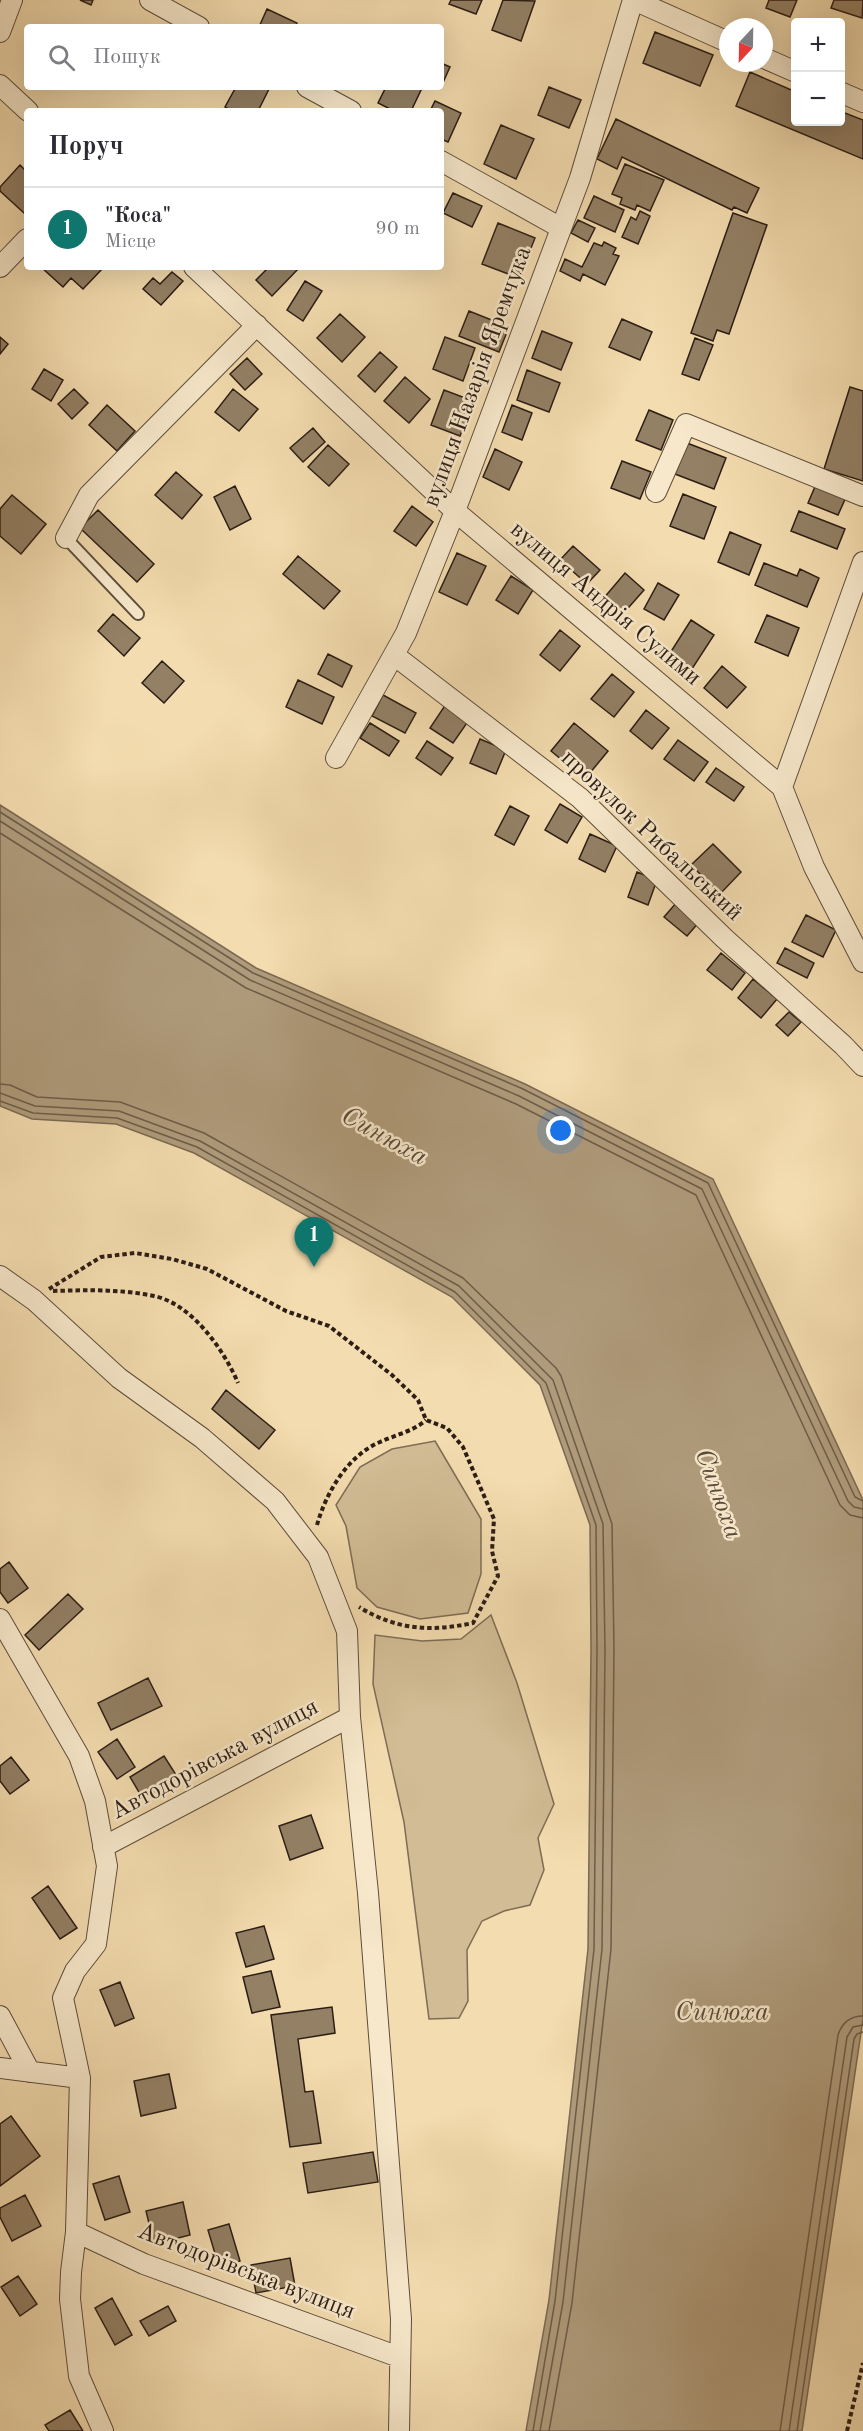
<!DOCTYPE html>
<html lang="uk">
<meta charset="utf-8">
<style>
:root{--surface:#fff;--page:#f7f7f7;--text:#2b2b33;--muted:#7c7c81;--line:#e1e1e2;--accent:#0f766e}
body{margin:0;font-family:"Old Standard TT",serif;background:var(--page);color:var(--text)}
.controls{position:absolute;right:18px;top:18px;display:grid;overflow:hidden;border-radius:6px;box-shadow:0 6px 24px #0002}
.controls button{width:54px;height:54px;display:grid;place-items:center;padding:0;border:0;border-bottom:2px solid var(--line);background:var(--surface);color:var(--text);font:30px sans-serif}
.compass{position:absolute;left:719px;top:18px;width:54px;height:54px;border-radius:50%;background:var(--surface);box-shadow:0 6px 24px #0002;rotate:202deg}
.you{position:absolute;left:561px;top:1131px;width:21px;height:21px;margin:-15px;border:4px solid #fff;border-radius:50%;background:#1a73e8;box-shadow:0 0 0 9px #1a73e833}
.badge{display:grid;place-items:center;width:39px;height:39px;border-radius:50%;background:var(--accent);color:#fff;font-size:20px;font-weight:700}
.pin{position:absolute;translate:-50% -50px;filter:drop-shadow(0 2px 3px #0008)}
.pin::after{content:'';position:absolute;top:32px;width:21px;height:18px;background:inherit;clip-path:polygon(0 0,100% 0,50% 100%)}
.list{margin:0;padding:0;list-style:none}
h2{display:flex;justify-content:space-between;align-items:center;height:78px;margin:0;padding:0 24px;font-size:26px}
h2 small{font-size:20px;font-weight:400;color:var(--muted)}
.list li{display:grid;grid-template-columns:39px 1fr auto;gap:18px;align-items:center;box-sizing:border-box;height:84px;padding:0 24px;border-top:2px solid var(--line)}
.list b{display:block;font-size:22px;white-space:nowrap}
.list p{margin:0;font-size:20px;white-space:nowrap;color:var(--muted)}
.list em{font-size:20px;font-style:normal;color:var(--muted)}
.icon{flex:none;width:33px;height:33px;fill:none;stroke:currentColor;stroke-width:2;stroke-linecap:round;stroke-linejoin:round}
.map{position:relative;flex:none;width:863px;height:2431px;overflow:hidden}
.search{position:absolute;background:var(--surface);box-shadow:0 6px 24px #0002;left:24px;top:24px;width:420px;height:66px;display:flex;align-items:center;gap:15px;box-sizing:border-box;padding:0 21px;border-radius:6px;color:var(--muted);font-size:22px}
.panel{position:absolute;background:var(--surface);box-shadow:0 6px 24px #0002;left:24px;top:108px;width:420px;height:162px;border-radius:6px}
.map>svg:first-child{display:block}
.green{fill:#d1bc95;stroke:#7e6c55;stroke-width:1.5}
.water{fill:#af9b7b;stroke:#7b6952;stroke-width:1.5}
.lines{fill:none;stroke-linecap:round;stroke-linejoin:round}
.shore{stroke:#6e5c48;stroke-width:1.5}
.building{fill:#938065;stroke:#2c1d15;stroke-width:1.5}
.lane-casing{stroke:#5e4d3c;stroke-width:14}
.street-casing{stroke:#5e4d3c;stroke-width:22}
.path{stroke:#2c1d15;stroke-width:4;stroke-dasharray:4.5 3;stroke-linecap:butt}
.lane{stroke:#f7e8cb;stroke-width:10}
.street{stroke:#f7e8cb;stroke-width:20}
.labels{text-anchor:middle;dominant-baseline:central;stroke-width:5;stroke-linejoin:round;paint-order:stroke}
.street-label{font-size:24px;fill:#2c1d15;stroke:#f7e8cb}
.water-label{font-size:26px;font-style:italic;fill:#5a4939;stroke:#f7e8cb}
</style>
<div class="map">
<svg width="863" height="2431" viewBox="0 0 863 2431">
<rect width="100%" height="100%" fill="#f3dcaf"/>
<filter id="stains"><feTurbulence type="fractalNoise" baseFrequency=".00333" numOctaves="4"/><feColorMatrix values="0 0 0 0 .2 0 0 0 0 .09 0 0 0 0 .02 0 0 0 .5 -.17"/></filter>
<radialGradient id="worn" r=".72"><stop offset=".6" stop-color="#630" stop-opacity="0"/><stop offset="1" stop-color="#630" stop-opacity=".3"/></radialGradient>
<!-- green -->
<path class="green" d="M435,1441L481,1519V1574L468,1613L420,1619L377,1607L357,1588L346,1526L336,1505L360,1467L392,1449Z
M491,1615L517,1683L554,1804L538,1838L544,1870L530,1905L504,1911L482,1921L467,1950L468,2001L459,2018L429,2019L404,1822L373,1684L375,1635L422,1641L461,1639Z"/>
<!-- water -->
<path class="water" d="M0,805L256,968L525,1084L713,1179L863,1500V2019L802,2431H526L549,2300L588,1949L591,1649L590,1525L540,1385L452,1297L194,1153L116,1124L32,1119L0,1106Z"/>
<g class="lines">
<!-- shore -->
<path class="shore" d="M0,812L253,973L523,1089L708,1183L855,1497L863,1501
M0,821L250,980L519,1096L702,1189L848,1501L854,1507L863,1509
M0,833L246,988L516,1104L696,1195L840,1505L850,1515L863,1518
M0,1084L10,1085L37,1097L120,1102L204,1133L463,1278L556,1368L561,1376L612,1524L614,1649L611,1949L572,2303L549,2431
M0,1093L35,1106L119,1111L200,1141L459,1286L553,1380L603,1524L605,1649L602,1949L563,2302L540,2431
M0,1101L33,1113L117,1118L197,1147L455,1292L546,1383L596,1525L597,1649L594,1949L555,2301L533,2431
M780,2431L838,2035C842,2023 850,2016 863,2016
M789,2431L847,2037L853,2027L863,2025
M797,2431L854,2039L857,2034L863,2032"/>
</g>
<!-- building -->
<path class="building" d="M80,0H93L91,5Z
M451,0H482L476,14L449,4Z
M503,0L535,1L521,41L492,30Z
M769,0H797L790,17L766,8Z
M834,0H863L862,18L831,8Z
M267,9L297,23L295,27H259Z
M655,32L713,55L700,86L643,63Z
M441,63L450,67L441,87Z
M750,72L796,92V122H840V111L863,120V159L736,106Z
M236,87H266L269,89L258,111H232L225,107Z
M386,87H420L422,88L411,111H394L378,103Z
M549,87L581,100L569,128L538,115Z
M435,101L461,113L448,142L441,139V111H430Z
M616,119L759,188L747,213L734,207L732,210L622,157L617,169L597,159Z
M501,125L534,139L516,179L484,164Z
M625,164L664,180L650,211L637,205L635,210L620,204L622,198L612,194Z
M20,165L27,172V210L24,213L0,191V187Z
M453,193L482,206L472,227L443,213Z
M594,196L624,210L615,232L584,218Z
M640,211L650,216L638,244L622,237L631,217L636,220Z
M733,213L767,225L729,334L717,330L713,341L691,333Z
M578,220L595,228L588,242L571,233Z
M498,223L535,238L519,278L482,264Z
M604,242L616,248L613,254L619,256L605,285L583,274L580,281L560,271L565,259L582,267L594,243L602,246Z
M41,267H104L83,289L71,278L63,287Z
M269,267H300L272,296L256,280Z
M172,272L183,281L161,305L143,289L153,278L160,284Z
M305,281L322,291L303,321L287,310Z
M469,311L509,327L499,352L459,336Z
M340,314L365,337L342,362L317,338Z
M622,319L652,332L640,360L609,347Z
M542,331L572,343L561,370L532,358Z
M0,337L8,344L0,354Z
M445,337L475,348L463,381L433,369Z
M695,338L713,345L699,380L682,374Z
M380,352L397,367L375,392L358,376Z
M247,358L262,374L245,390L230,374Z
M44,369L63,380L51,401L32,389Z
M527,370L560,383L549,412L517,400Z
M405,377L430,399L409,423L384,401Z
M850,387L863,391V481L824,469Z
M74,389L88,403L72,419L58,404Z
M233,389L258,409L239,431L215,412Z
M444,390L473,401L460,436L431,425Z
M107,405L135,431L117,451L89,425Z
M512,405L532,413L522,440L502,432Z
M649,410L673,420L661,450L636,440Z
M313,428L325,442L303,462L290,448Z
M687,443L726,458L714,489L675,474Z
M328,445L349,464L329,486L308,467Z
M495,449L522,462L509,490L483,477Z
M622,461L651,472L640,499L611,488Z
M176,472L202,495L182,519L155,495Z
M817,482L847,495L838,515L808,503Z
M235,486L251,519L230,530L214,497Z
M683,494L716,507L704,539L670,526Z
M12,495L46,524L21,554L0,536V509Z
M412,506L433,522L416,546L394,531Z
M98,510L154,564L137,582L80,528Z
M799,511L845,529L837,549L791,531Z
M730,532L761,545L749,575L718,562Z
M573,546L600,570L587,584L560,560Z
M457,553L486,566L467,605L439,592Z
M298,556L340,591L324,609L283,574Z
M764,563L797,576L800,569L819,578L807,607L755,585Z
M625,573L644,590L622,615L603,599Z
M511,576L533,590L518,614L496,600Z
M658,583L679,595L664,620L644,609Z
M113,614L140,638L124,656L98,631Z
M767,615L799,628L788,656L755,642Z
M691,620L714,635L688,675L665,661Z
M560,630L580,646L560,671L540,655Z
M328,654L352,666L342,687L318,674Z
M162,661L184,681L164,703L142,683Z
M722,666L746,687L727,708L704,688Z
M612,674L634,692L614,717L591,699Z
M298,680L334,697L322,724L286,707Z
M383,695L416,713L405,733L372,716Z
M446,704L469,720L453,743L430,728Z
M646,710L669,728L652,749L630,731Z
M370,723L399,741L389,756L360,738Z
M574,723L608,751L585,779L551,751Z
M480,739L506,750L496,774L470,763Z
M678,740L708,762L694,781L664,759Z
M427,741L453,758L441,775L416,758Z
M716,768L744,787L734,801L706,782Z
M560,804L582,817L567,843L545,830Z
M510,806L529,816L514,845L495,835Z
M590,834L617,846L605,872L579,859Z
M713,844L741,872L720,894L691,865Z
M637,872L657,880L648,905L628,897Z
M677,902L700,921L687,936L664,917Z
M806,915L836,930L823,957L792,942Z
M785,948L814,963L807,978L777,963Z
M721,953L745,973L732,990L707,970Z
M753,979L777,999L761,1018L738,998Z
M789,1012L801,1022L788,1036L776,1025Z
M226,1390L275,1430L259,1449L212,1409Z
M9,1562L28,1588L8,1603L0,1592V1569Z
M68,1594L83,1609L39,1650L25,1635Z
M148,1678L162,1706L111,1730L98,1703Z
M117,1739L135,1767L117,1779L98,1752Z
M164,1756L178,1778L143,1799L130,1777Z
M11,1757L29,1780L10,1794L0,1781V1766Z
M311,1815L323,1848L290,1860L279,1826Z
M48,1886L77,1928L60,1939L32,1898Z
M264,1926L274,1959L246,1967L236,1933Z
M271,1971L280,2007L252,2013L243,1977Z
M120,1982L134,2018L115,2026L100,1990Z
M332,2007L335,2033L298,2039L305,2092L313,2091L321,2143L290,2147L271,2015Z
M169,2074L176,2108L141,2116L134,2081Z
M11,2116L40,2156L0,2186V2124Z
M373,2152L378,2182L308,2193L303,2163Z
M119,2176L130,2212L105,2220L93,2184Z
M25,2195L41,2226L12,2241L0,2217V2208Z
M183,2202L190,2235L154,2244L146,2211Z
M229,2224L240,2261L219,2267L208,2230Z
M290,2258L295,2286L256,2293L251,2265Z
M18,2276L37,2304L20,2316L1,2287Z
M112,2298L132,2335L115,2345L95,2308Z
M168,2306L176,2321L149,2336L140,2321Z
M70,2410L83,2431H49L45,2425Z"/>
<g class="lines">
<!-- lane casing -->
<g class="lane-casing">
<path id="lane" d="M66,538L138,614"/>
</g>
<!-- street casing -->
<g class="street-casing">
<path id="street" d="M150,0L199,27
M634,0L728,42
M0,32L12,0
M764,58L796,72
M0,85L28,111
M307,87L351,111
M840,92L863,102
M441,161L561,228
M0,267L27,239
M194,267L455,511L782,787L814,867L863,962
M656,492L686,424L863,496
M66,538L89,495L257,325
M394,655L580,798L724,938L843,1045L863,1066
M336,758L406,633L455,511L580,178L633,0
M782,787L863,562
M0,1276L34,1300L119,1378L202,1438L275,1501L318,1557L347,1631L350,1717L368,1893L401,2319L399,2431
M0,1619L79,1756L95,1801L107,1866L96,1944L75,1971L63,1998L80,2078L76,2232L71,2272L70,2299L79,2376L103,2431
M103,1847L350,1717
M0,2016L30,2072
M0,2068L80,2078
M76,2232L144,2264L399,2357"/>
</g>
<!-- path -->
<path class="path" d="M49,1289L101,1257L135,1253L172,1259L207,1269L286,1311L329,1326L392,1375L418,1400L426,1420L447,1428L463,1447L494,1519L492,1551L498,1576L473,1623C430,1632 397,1630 359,1607
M53,1291C86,1290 121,1289 154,1296C192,1304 224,1350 238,1383
M317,1525C326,1493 347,1456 380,1442C395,1435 414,1431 426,1420
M847,2431L863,2363"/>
<!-- lane -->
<use href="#lane" class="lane"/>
<!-- street -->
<use href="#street" class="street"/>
</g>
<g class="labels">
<!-- street labels -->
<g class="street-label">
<text transform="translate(478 377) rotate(-70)">вулиця Назарія Яремчука</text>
<text transform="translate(605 604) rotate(40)">вулиця Андрія Сулими</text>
<text transform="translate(651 836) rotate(43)">провулок Рибальський</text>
<text transform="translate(215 1760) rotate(-28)">Автодорівська вулиця</text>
<text transform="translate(246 2272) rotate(21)">Автодорівська вулиця</text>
</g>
<!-- water labels -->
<g class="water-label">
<text transform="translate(384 1137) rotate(29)">Синюха</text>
<text transform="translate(718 1494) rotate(70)">Синюха</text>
<text x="722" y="2013">Синюха</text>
</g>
</g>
<rect width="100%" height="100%" filter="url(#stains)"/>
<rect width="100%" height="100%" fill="url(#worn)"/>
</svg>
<div class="controls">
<button>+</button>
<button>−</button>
</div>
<svg class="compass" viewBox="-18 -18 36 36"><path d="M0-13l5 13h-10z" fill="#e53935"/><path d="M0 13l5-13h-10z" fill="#7c7c81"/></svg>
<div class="you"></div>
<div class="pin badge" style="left:314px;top:1267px">1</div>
<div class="search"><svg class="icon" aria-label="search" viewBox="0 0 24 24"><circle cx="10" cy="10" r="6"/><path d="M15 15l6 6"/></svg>Пошук</div>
<section class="panel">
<h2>Поруч<small></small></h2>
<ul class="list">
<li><span class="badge">1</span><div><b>&quot;Коса&quot;</b><p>Місце</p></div><em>90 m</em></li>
</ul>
</section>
</div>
